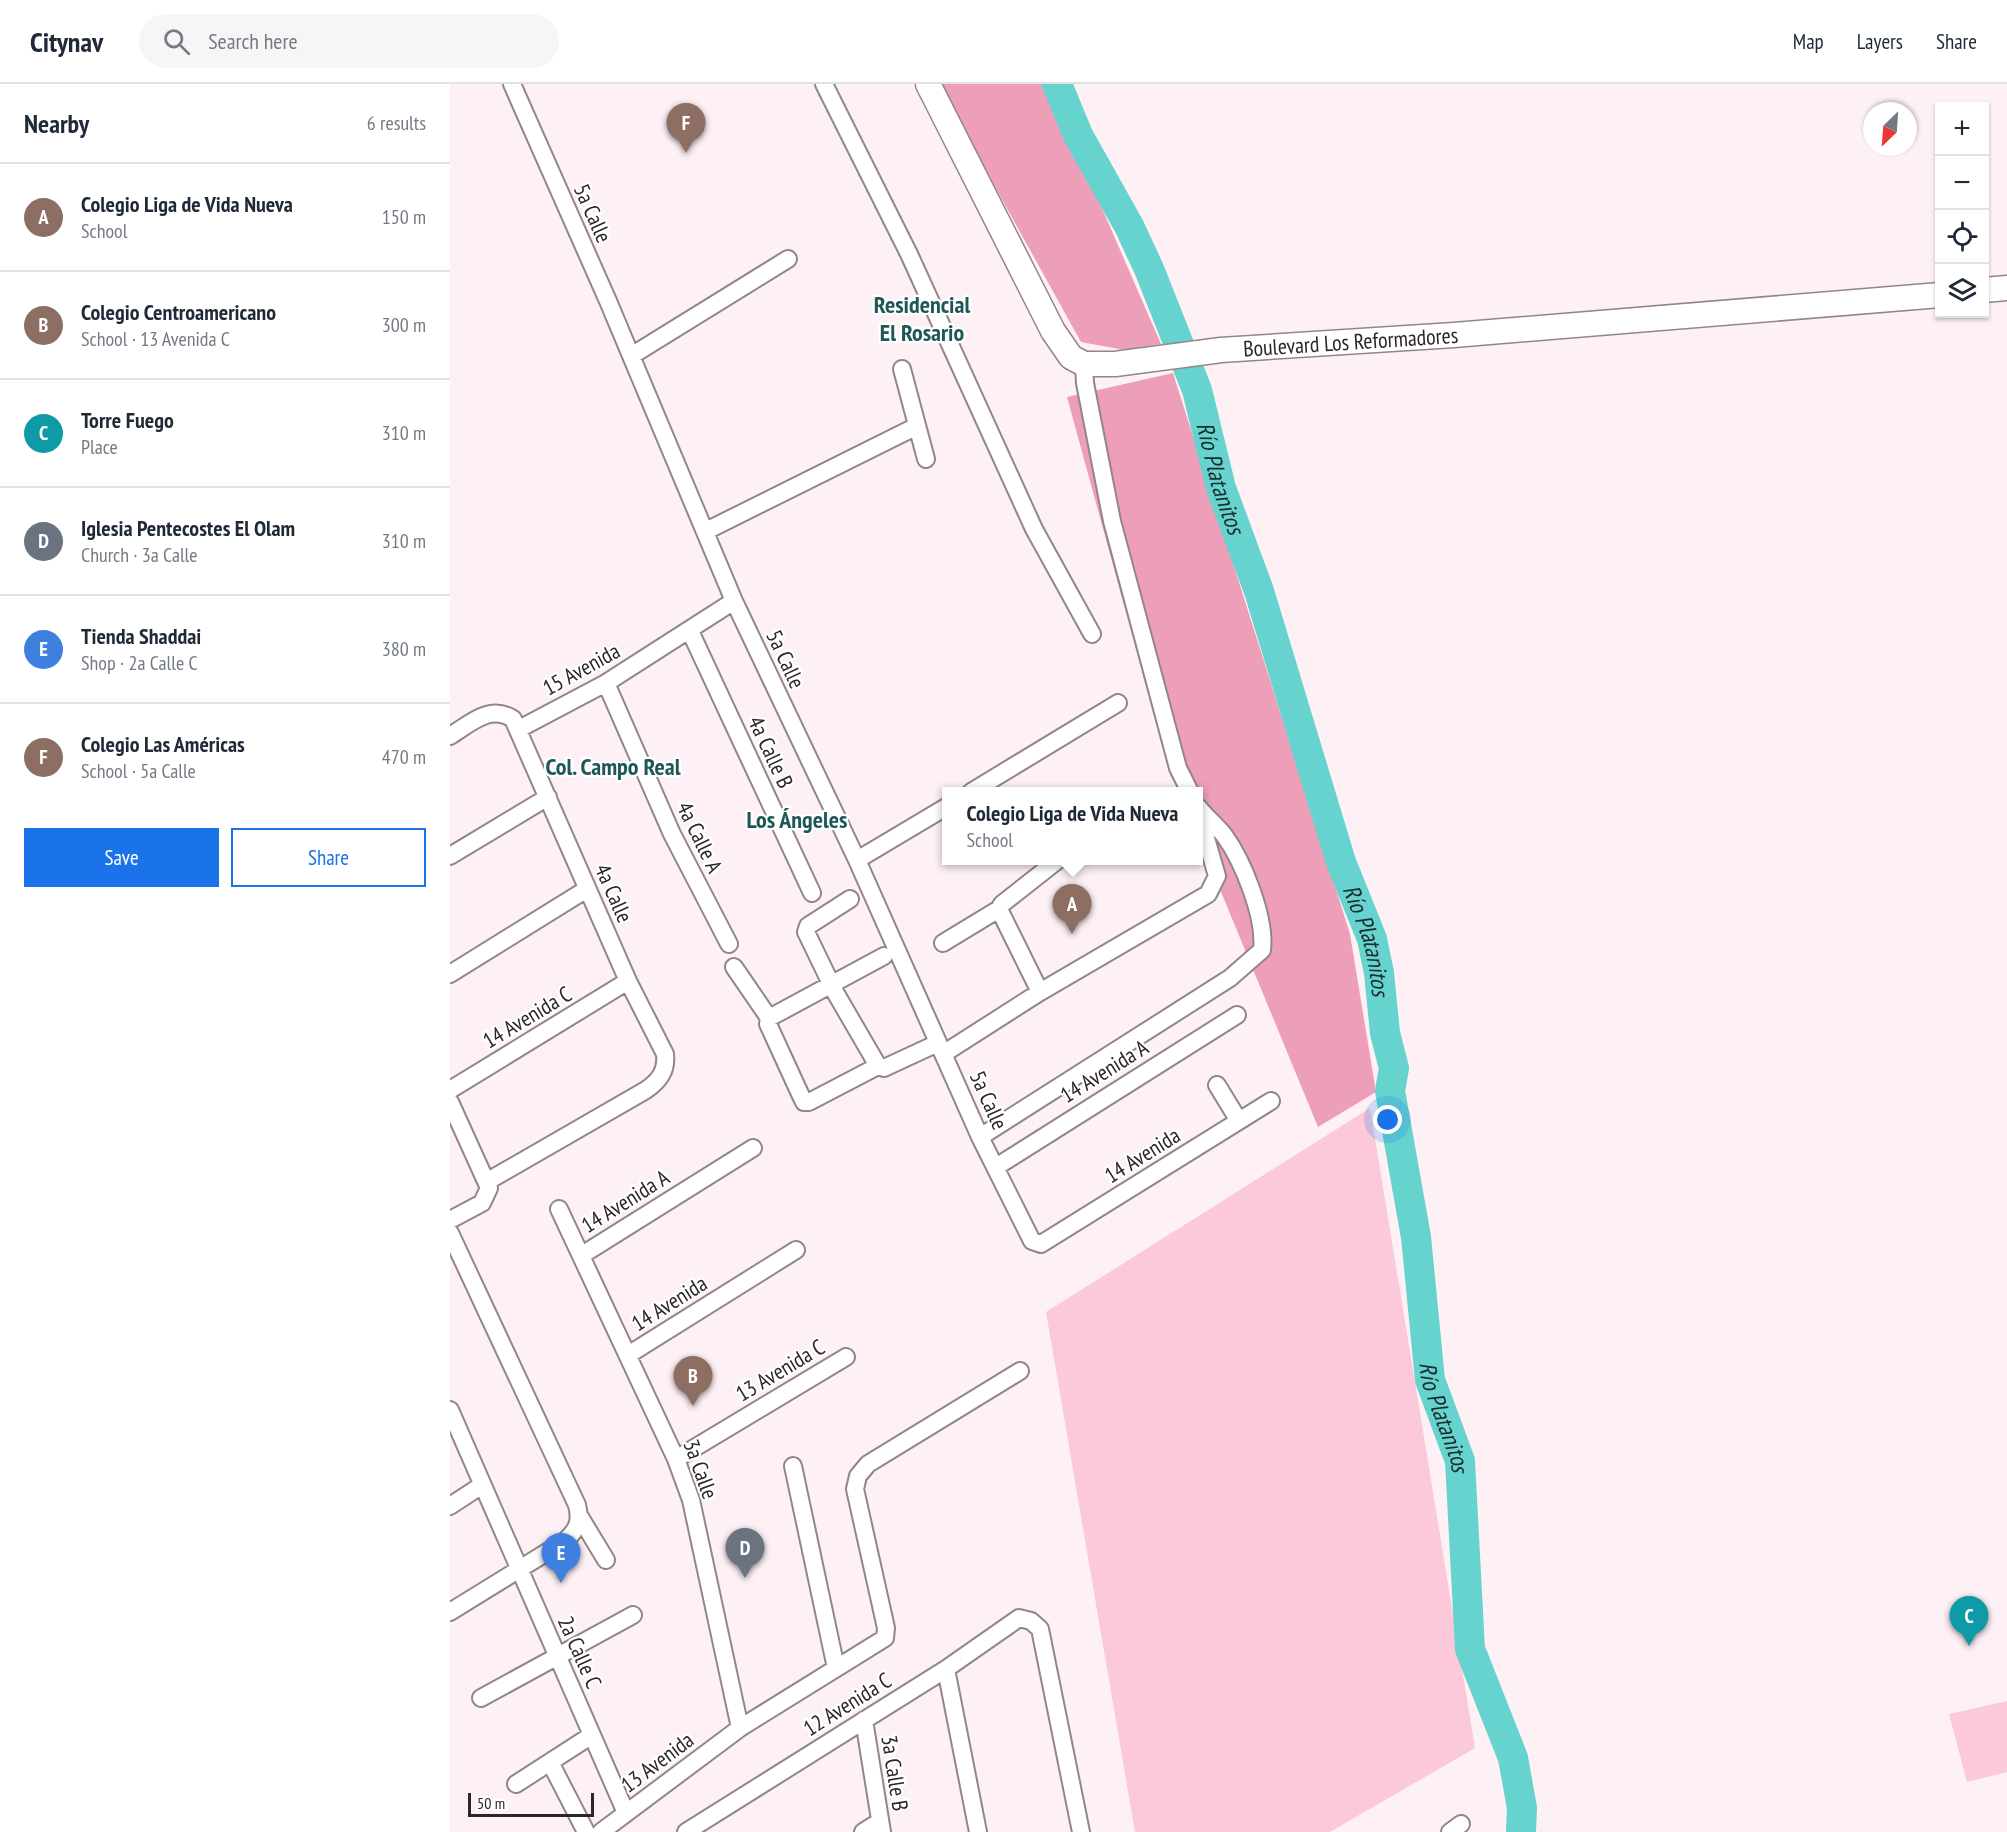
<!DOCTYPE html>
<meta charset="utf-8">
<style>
:root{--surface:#fff;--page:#f6f6f7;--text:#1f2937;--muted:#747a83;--line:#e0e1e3;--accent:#1a73e8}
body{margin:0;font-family:"PT Sans Narrow",sans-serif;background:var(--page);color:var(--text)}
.controls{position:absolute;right:18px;top:18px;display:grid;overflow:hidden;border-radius:0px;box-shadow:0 2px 4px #0004}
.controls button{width:54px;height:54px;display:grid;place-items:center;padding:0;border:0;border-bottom:2px solid var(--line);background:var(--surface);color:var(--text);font:30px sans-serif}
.compass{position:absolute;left:1413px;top:18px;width:54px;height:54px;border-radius:50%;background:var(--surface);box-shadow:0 2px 4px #0004;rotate:205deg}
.scale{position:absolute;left:18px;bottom:15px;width:126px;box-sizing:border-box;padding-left:6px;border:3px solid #2c2628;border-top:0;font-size:16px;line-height:21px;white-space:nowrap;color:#2c2628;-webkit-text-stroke:4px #fff;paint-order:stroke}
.you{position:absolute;left:938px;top:1036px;width:21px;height:21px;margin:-15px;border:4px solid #fff;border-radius:50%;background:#1a73e8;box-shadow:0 0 0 9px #1a73e833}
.badge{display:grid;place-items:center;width:39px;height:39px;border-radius:50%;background:var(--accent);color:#fff;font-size:20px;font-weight:700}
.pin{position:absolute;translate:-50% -50px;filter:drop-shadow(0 2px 3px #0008)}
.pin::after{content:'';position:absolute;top:32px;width:21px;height:18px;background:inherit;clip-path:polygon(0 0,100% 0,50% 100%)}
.popup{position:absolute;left:492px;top:703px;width:261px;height:78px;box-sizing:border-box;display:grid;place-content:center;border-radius:0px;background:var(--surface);filter:drop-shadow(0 2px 4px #0005);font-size:20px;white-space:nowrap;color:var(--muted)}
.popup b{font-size:22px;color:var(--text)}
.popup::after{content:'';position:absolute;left:50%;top:100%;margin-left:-12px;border:12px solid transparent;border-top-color:var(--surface)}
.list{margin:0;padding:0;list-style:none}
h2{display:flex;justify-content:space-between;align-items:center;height:78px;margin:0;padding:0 24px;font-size:26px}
h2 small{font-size:20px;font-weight:400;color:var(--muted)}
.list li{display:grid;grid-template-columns:39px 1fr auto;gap:18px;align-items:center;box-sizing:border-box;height:108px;padding:0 24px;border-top:2px solid var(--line)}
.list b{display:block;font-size:22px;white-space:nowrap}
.list p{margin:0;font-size:20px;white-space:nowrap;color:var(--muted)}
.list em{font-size:20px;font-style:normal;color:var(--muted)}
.actions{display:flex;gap:12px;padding:18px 24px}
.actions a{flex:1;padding:14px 0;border:2px solid var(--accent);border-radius:0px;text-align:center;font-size:21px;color:var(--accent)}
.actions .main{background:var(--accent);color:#fff}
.icon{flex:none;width:33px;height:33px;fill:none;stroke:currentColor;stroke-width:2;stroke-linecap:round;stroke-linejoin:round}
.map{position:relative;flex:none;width:1557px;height:1748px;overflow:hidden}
header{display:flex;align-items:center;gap:36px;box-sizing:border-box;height:84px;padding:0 30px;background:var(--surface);border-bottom:2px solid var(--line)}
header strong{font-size:28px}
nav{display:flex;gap:33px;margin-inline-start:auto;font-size:21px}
.search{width:420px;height:54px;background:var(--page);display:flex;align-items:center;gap:15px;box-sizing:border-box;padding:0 21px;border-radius:33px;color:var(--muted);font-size:22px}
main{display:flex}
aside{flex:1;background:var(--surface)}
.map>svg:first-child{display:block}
.green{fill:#fbc9d9}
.forest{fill:#ed9eb9}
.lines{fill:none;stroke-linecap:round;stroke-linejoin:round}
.river{stroke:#67d3cf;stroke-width:30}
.street-casing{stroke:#938589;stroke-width:20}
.secondary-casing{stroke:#938589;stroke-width:27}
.street{stroke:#fff;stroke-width:16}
.secondary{stroke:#fff;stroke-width:24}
.labels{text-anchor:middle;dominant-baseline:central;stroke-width:4.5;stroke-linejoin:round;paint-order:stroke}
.street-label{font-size:22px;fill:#2c2628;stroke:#fff}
.neighbourhood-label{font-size:24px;font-weight:bold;fill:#1d5857;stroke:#fff}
.water-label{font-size:24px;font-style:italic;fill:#192d2d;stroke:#fff}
</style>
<header>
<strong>Citynav</strong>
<div class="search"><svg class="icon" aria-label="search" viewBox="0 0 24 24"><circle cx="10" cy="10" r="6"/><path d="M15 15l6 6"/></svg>Search here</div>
<nav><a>Map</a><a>Layers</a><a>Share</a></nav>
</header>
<main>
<aside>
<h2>Nearby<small>6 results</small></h2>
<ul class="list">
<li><span class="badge" style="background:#8d6e63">A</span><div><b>Colegio Liga de Vida Nueva</b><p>School</p></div><em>150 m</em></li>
<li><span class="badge" style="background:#8d6e63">B</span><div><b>Colegio Centroamericano</b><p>School · 13 Avenida C</p></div><em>300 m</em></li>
<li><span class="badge" style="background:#0f9aa8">C</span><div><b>Torre Fuego</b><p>Place</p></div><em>310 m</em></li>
<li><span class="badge" style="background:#6b7280">D</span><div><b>Iglesia Pentecostes El Olam</b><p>Church · 3a Calle</p></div><em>310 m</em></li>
<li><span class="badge" style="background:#3f7fe0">E</span><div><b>Tienda Shaddai</b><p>Shop · 2a Calle C</p></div><em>380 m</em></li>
<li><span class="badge" style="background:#8d6e63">F</span><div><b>Colegio Las Américas</b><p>School · 5a Calle</p></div><em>470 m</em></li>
</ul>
<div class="actions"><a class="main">Save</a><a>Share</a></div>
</aside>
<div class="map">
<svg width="1557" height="1748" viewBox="0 0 1557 1748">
<rect width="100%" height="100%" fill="#fef1f5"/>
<!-- green -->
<path class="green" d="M920,1024L1025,1664L880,1748H685L596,1228Z
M1557,1617V1688L1517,1698L1499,1630Z"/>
<!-- forest -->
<path class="forest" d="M488,0H598L711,260L674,266L631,258Z
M723,289L900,850L926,1008L868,1043L748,752V708L730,707L716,675L617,313Z"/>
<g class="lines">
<!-- river -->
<path class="river" id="s1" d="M607,0L628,51L679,142L699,185L747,306L771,404L809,507L891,778L922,855L929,889L935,949L944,984L940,1007L966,1153L980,1296L1010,1377L1020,1565L1063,1674L1072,1724L1071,1748"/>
<!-- street casing -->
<g class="street-casing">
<path id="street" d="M62,0L158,217L284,517L407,776L530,1053L582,1157L591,1160L821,1017
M374,0L459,170L584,445L642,550
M181,272L338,175
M634,280L635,299L662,437L728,684L740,708
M452,285L476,375
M256,447L467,342
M240,547L362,809
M156,599L222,750L279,860
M69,645L156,599L284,517
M0,652C21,639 40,620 63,635L178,897L215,970C217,987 209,997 196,1006L38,1097
M521,708L668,619
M0,772L98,713
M407,776L496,723
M400,815L358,842L356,848L385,908L428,982
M493,859L549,825
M434,872L319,934L318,940L351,1012L354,1018H359L428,982L434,984L488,959
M284,883L319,934
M0,890L137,805
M590,908L549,825L552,820L608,776
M493,970L590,908L758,810L767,792L748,727
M767,1001L789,1037
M0,1006L178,897
M0,1018L39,1104L32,1119L0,1136
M530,1053L780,894L812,866C816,834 793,777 774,751C766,741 756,733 748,723
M546,1083L787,931
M109,1125L226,1375L241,1416L290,1644
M0,1149L127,1421C131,1437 128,1445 115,1457L0,1528
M132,1171L303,1064
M178,1271L346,1166
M0,1326L176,1729
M226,1375L396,1273
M343,1382L386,1584
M0,1422L32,1401
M130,1433L156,1476
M496,1585L528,1748
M31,1614L183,1531
M414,1636L432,1748
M100,1678L136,1748
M66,1700L142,1651
M151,1748L290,1644L435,1554L436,1544L405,1405L408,1392L418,1380L570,1287
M236,1748L496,1585L569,1534L581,1537L590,1545L631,1748
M413,1748L429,1738
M1000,1748L1011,1740"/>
</g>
<!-- secondary casing -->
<g class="secondary-casing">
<g id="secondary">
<path id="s2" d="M478,0L603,247L621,273L634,280H665L771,266L1004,251L1490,211"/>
<path d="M1534,206L1557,204"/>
</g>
</g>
<!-- street -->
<use href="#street" class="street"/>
<!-- secondary -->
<use href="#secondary" class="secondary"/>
</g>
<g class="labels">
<!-- street labels -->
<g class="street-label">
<text transform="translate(143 129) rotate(66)">5a Calle</text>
<text stroke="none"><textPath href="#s2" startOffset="591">Boulevard Los Reformadores</textPath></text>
<text transform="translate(336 575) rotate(65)">5a Calle</text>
<text transform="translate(131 585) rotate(-29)">15 Avenida</text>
<text transform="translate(321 668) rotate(65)">4a Calle B</text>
<text transform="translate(250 753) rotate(64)">4a Calle A</text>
<text transform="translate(164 809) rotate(66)">4a Calle</text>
<text transform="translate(77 933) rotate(-31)">14 Avenida C</text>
<text transform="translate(654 987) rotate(-32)">14 Avenida A</text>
<text transform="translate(539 1016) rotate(66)">5a Calle</text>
<text transform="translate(692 1071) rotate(-32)">14 Avenida</text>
<text transform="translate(175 1117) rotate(-32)">14 Avenida A</text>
<text transform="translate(219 1219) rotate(-32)">14 Avenida</text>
<text transform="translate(330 1286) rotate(-31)">13 Avenida C</text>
<text transform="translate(251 1385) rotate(70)">3a Calle</text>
<text transform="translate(130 1568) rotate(66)">2a Calle C</text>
<text transform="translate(397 1620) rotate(-32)">12 Avenida C</text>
<text transform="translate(207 1678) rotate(-37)">13 Avenida</text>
<text transform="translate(445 1689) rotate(81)">3a Calle B</text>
</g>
<!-- neighbourhood labels -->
<g class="neighbourhood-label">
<text x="472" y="220">Residencial<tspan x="472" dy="28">El Rosario</tspan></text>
<text x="163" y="682">Col. Campo Real</text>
<text x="347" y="735">Los Ángeles</text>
</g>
<!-- water labels -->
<g class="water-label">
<text stroke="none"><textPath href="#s1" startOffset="428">Río Platanitos</textPath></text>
<text stroke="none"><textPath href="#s1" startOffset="914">Río Platanitos</textPath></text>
<text stroke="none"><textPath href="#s1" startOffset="1400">Río Platanitos</textPath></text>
</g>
</g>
</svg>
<div class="controls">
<button>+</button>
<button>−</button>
<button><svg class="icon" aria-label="locate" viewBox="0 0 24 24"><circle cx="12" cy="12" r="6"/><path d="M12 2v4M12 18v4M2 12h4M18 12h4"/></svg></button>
<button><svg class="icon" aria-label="layers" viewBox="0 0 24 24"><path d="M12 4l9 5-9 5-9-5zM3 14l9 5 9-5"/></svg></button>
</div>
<svg class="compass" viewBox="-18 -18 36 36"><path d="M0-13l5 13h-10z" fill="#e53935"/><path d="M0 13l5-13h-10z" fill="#747a83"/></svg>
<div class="scale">50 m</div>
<div class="you"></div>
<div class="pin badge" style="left:622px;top:850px;background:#8d6e63">A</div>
<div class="popup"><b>Colegio Liga de Vida Nueva</b>School</div>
<div class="pin badge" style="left:243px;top:1322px;background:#8d6e63">B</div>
<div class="pin badge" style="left:1519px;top:1562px;background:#0f9aa8">C</div>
<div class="pin badge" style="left:295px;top:1494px;background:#6b7280">D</div>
<div class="pin badge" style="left:111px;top:1499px;background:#3f7fe0">E</div>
<div class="pin badge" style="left:236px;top:69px;background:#8d6e63">F</div>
</div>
</main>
